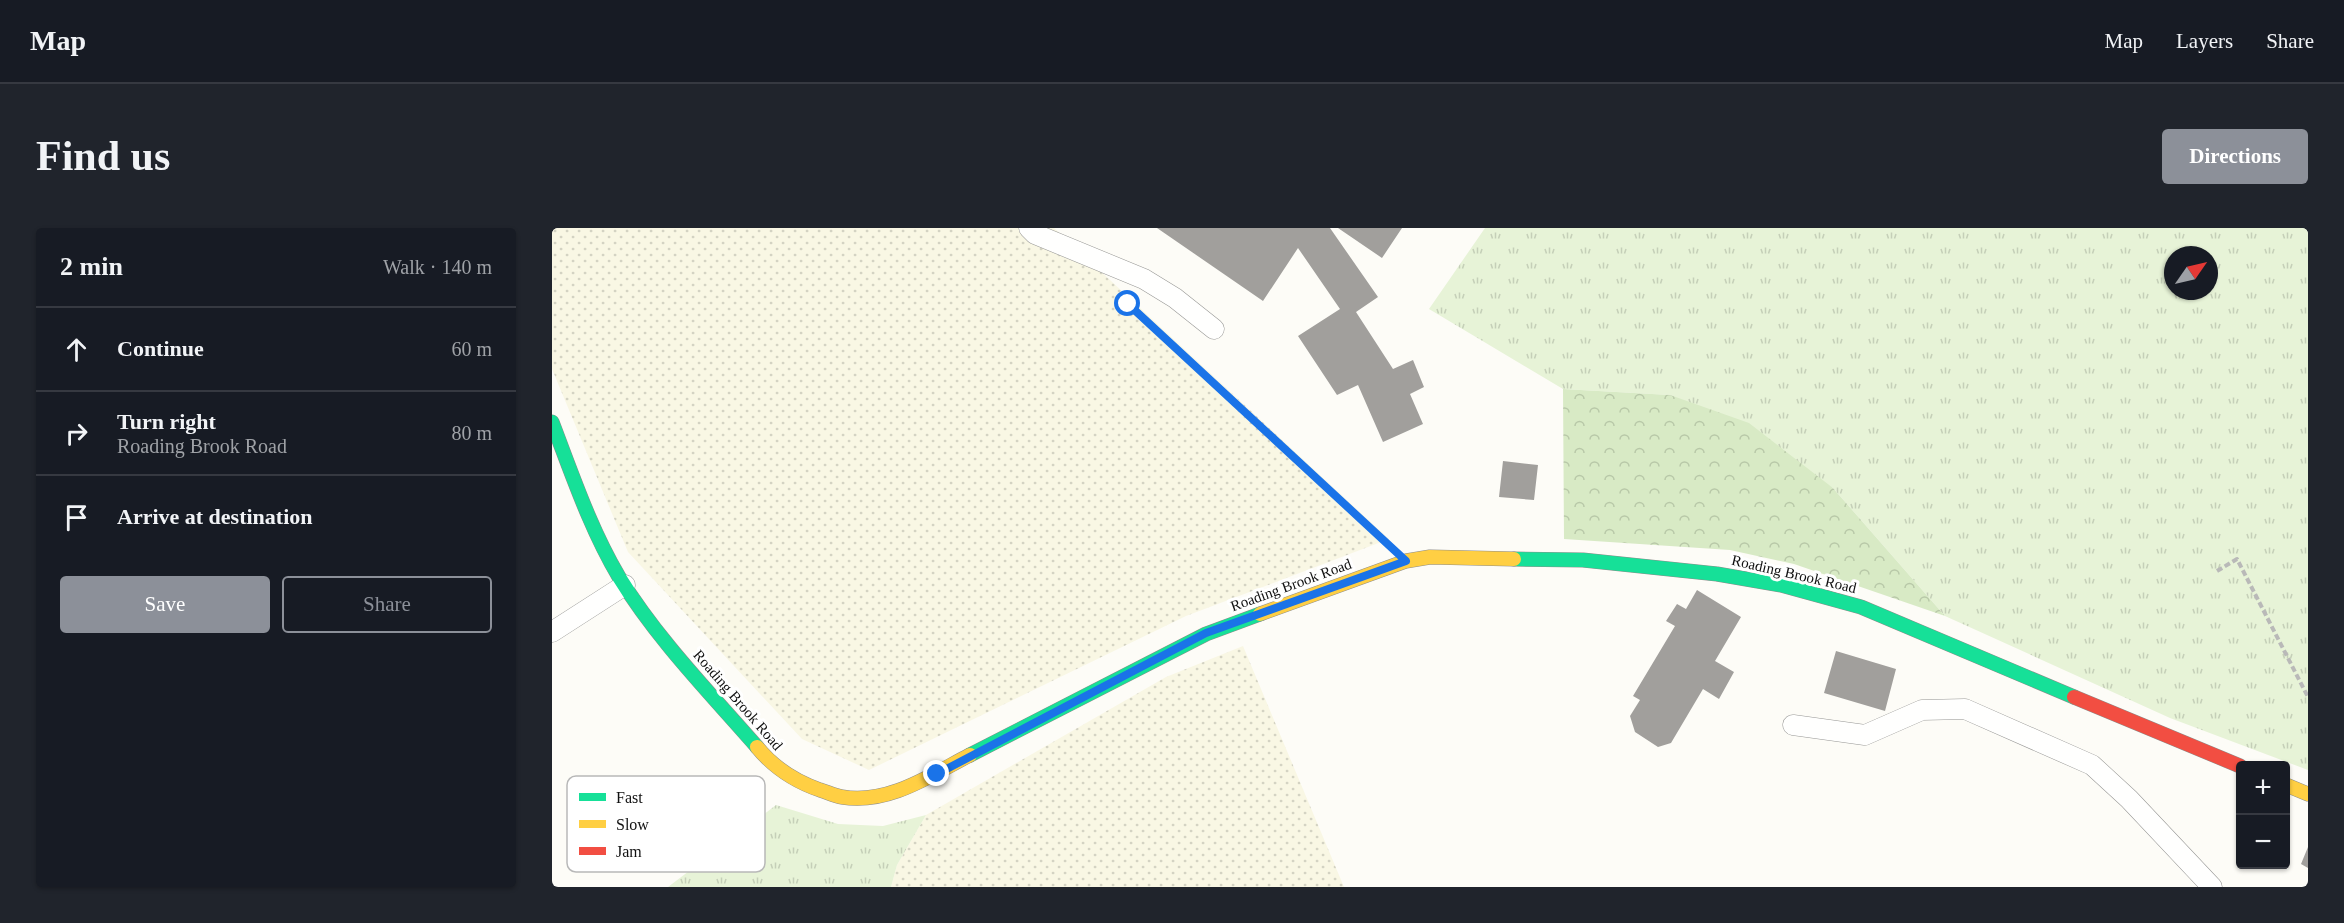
<!DOCTYPE html>
<meta charset="utf-8">
<style>
:root{--surface:#171b24;--page:#20242c;--text:#f1f3f6;--muted:#9ea1a6;--line:#363941;--accent:#8c9099}
body{margin:0;font-family:"Times New Roman",serif;background:var(--page);color:var(--text)}
.controls{position:absolute;right:18px;bottom:18px;display:grid;overflow:hidden;border-radius:6px;box-shadow:0 2px 4px #0004}
.controls button{width:54px;height:54px;display:grid;place-items:center;padding:0;border:0;border-bottom:2px solid var(--line);background:var(--surface);color:var(--text);font:30px sans-serif}
.compass{position:absolute;left:1612px;top:18px;width:54px;height:54px;border-radius:50%;background:var(--surface);box-shadow:0 2px 4px #0004;rotate:56deg}
.stop{position:absolute;width:18px;height:18px;margin:-14px;border:4px solid #1a73e8;border-radius:50%;background:#fff}
.stop.end{background:#1a73e8;border-color:#fff;box-shadow:0 2px 6px #0008}
.list{margin:0;padding:0;list-style:none}
h2{display:flex;justify-content:space-between;align-items:center;height:78px;margin:0;padding:0 24px;font-size:26px}
h2 small{font-size:20px;font-weight:400;color:var(--muted)}
.list li{display:grid;grid-template-columns:39px 1fr auto;gap:18px;align-items:center;box-sizing:border-box;height:84px;padding:0 24px;border-top:2px solid var(--line)}
.list b{display:block;font-size:22px;white-space:nowrap}
.list p{margin:0;font-size:20px;white-space:nowrap;color:var(--muted)}
.list em{font-size:20px;font-style:normal;color:var(--muted)}
.actions{display:flex;gap:12px;padding:18px 24px}
.actions a{flex:1;padding:14px 0;border:2px solid var(--accent);border-radius:6px;text-align:center;font-size:21px;color:var(--accent)}
.actions .main{background:var(--accent);color:#fff}
.icon{flex:none;width:33px;height:33px;fill:none;stroke:currentColor;stroke-width:2;stroke-linecap:round;stroke-linejoin:round}
.map{position:relative;flex:none;width:1756px;height:659px;overflow:hidden;border-radius:6px}
header{display:flex;align-items:center;gap:36px;box-sizing:border-box;height:84px;padding:0 30px;background:var(--surface);border-bottom:2px solid var(--line)}
header strong{font-size:28px}
nav{display:flex;gap:33px;margin-inline-start:auto;font-size:21px}
.intro{display:flex;align-items:center;justify-content:space-between;box-sizing:border-box;height:144px;padding:0 36px}
h1{margin:0;font-size:42px}
.button{padding:15px 27px;border-radius:6px;background:var(--accent);color:#fff;font-size:21px;font-weight:700}
main{display:flex;gap:36px;padding:0 36px}
aside{flex:1;background:var(--surface);border-radius:6px;box-shadow:0 2px 4px #0004}
.map>svg:first-child{display:block}
.farmland{fill:url(#farmland-dots)}
.grass{fill:url(#grass-tufts);fill-rule:evenodd}
.forest{fill:url(#forest-crowns)}
.building{fill:#a19f9c}
.lines{fill:none;stroke-linecap:round;stroke-linejoin:round}
.lane-casing{stroke:#979795;stroke-width:21}
.fast-casing{stroke:#8e8d8b;stroke-width:15}
.slow-casing{stroke:#8e8d8b;stroke-width:15}
.jam-casing{stroke:#8e8d8b;stroke-width:15}
.path{stroke:#b9b9b8;stroke-width:4;stroke-dasharray:6 3;stroke-linecap:butt}
.lane{stroke:#fffffe;stroke-width:20}
.fast{stroke:#16e098;stroke-width:14}
.slow{stroke:#ffcf43;stroke-width:14}
.jam{stroke:#f24e42;stroke-width:14}
.route{stroke:#1a73e8;stroke-width:8}
.labels{text-anchor:middle;dominant-baseline:central;stroke-width:6;stroke-linejoin:round;paint-order:stroke}
.street-label{font-size:15px;fill:#111;stroke:#fff}
.key{fill:#fff;stroke:#b8b8b8;stroke-width:1.5}
.key-label{font-size:16px;fill:#111}
</style>
<header>
<strong>Map</strong>
<nav><a>Map</a><a>Layers</a><a>Share</a></nav>
</header>
<div class="intro"><h1>Find us</h1><a class="button">Directions</a></div>
<main>
<aside>
<h2>2 min<small>Walk · 140 m</small></h2>
<ul class="list">
<li><svg class="icon" aria-label="ahead" viewBox="0 0 24 24"><path d="M12 20V5M6 11l6-6 6 6"/></svg><div><b>Continue</b></div><em>60 m</em></li>
<li><svg class="icon" aria-label="right" viewBox="0 0 24 24"><path d="M7 20v-9h11M14 6l5 5-5 5"/></svg><div><b>Turn right</b><p>Roading Brook Road</p></div><em>80 m</em></li>
<li><svg class="icon" aria-label="arrive" viewBox="0 0 24 24"><path d="M6 21V4h12l-3 4 3 4H6"/></svg><div><b>Arrive at destination</b></div></li>
</ul>
<div class="actions"><a class="main">Save</a><a>Share</a></div>
</aside>
<div class="map">
<svg width="1756" height="659" viewBox="0 0 1756 659">
<defs>
<pattern id="farmland-dots" width="8" height="8" patternUnits="userSpaceOnUse" patternTransform="scale(1.5)"><rect width="8" height="8" fill="#f9f7e4"/><path d="M2 2h.1M6 6h.1" fill="none" stroke="#d4d3c3" stroke-width="1.8" stroke-linecap="round"/></pattern>
<pattern id="grass-tufts" width="24" height="20" patternUnits="userSpaceOnUse" patternTransform="scale(1.5)"><rect width="24" height="20" fill="#e7f3d7"/><path d="M3 7l-1-3M5 7V3M7 7l1-3M15 17l-1-3M17 17v-4M19 17l1-3" fill="none" stroke="#c5cfb8"/></pattern>
<pattern id="forest-crowns" width="20" height="18" patternUnits="userSpaceOnUse" patternTransform="scale(1.5)"><rect width="20" height="18" fill="#d8eac5"/><path d="M2 6a3 3 0 1 1 6 0M12 15a3 3 0 1 1 6 0" fill="none" stroke="#b8c8a8"/></pattern>
</defs>
<rect width="100%" height="100%" fill="#fdfcf7"/>
<!-- farmland -->
<path class="farmland" d="M0,0H502L837,311L634,388L317,542L250,511L76,324L0,141Z
M691,418L792,659H339L345,637L374,587L614,449Z"/>
<!-- grass -->
<path class="grass" d="M933,0H1756V542L1618,490L1393,388L1281,260L1118,167L1011,161L877,81ZM1621,27H1657V63H1621Z
M224,577L286,596L331,598L374,587L345,637L339,659H116Z"/>
<!-- forest -->
<path class="forest" d="M1011,161L1118,167L1197,195L1281,260L1393,388L1242,336L1178,322L1012,311Z"/>
<!-- building -->
<path class="building" d="M605,0H778L826,69L804,84L841,141L861,132L872,159L858,166L871,196L831,214L806,157L785,167L746,108L788,81L746,20L711,73Z
M786,0H850L830,30Z
M951,233L986,237L982,272L947,269Z
M1145,362L1189,389L1163,433L1182,444L1167,471L1151,461L1119,515L1106,519L1083,504L1078,488L1088,472L1081,468L1123,398L1114,393L1125,376L1134,381Z
M1284,423L1344,441L1333,483L1272,465Z
M1756,619V640L1749,636Z"/>
<g class="lines">
<!-- lane casing -->
<g class="lane-casing">
<path id="lane" d="M477,0L483,6L592,51L623,70L662,101
M0,404L73,357
M1241,497L1313,507L1370,482L1413,481L1540,537L1577,571L1660,659"/>
</g>
<!-- fast casing -->
<g class="fast-casing">
<path id="fast" d="M0,194C20,246 38,300 67,349C105,411 157,464 205,519
M962,331L1031,332L1165,346L1229,357L1309,379L1522,469
M418,527L654,406L708,386"/>
</g>
<!-- slow casing -->
<g class="slow-casing">
<path id="slow" d="M708,386L854,333L878,329L962,331
M205,519C222,540 242,553 268,562C275,564 283,568 290,569C336,577 379,547 418,527
M1734,557L1756,566"/>
</g>
<!-- jam casing -->
<g class="jam-casing">
<path id="jam" d="M1522,469L1688,538"/>
</g>
<!-- path -->
<path class="path" d="M1642,27L1648,20
M1619,55L1621,53
M595,94L823,305
M1665,343L1685,331L1756,469"/>
<!-- lane -->
<use href="#lane" class="lane"/>
<!-- fast -->
<use href="#fast" class="fast"/>
<!-- slow -->
<use href="#slow" class="slow"/>
<!-- jam -->
<use href="#jam" class="jam"/>
</g>
<g class="lines">
<!-- route -->
<path class="route" d="M385,546L654,405L854,333L576,76"/>
</g>
<g class="labels">
<!-- street labels -->
<g class="street-label">
<text transform="translate(1242 346) rotate(13)">Roading Brook Road</text>
<text transform="translate(739 357) rotate(-20)">Roading Brook Road</text>
<text transform="translate(186 472) rotate(49)">Roading Brook Road</text>
</g>
</g>
<!-- legend -->
<rect x="15" y="548" width="198" height="96" rx="9" class="key"/>
<rect x="27" y="565" width="27" height="8" fill="#16e098"/>
<rect x="27" y="592" width="27" height="8" fill="#ffcf43"/>
<rect x="27" y="619" width="27" height="8" fill="#f24e42"/>
<g class="key-label">
<text x="64" y="575">Fast</text>
<text x="64" y="602">Slow</text>
<text x="64" y="629">Jam</text>
</g>
</svg>
<div class="controls">
<button>+</button>
<button>−</button>
</div>
<svg class="compass" viewBox="-18 -18 36 36"><path d="M0-13l5 13h-10z" fill="#e53935"/><path d="M0 13l5-13h-10z" fill="#9ea1a6"/></svg>
<div class="stop" style="left:576px;top:76px"></div>
<div class="stop end" style="left:385px;top:546px"></div>
</div>
</main>
